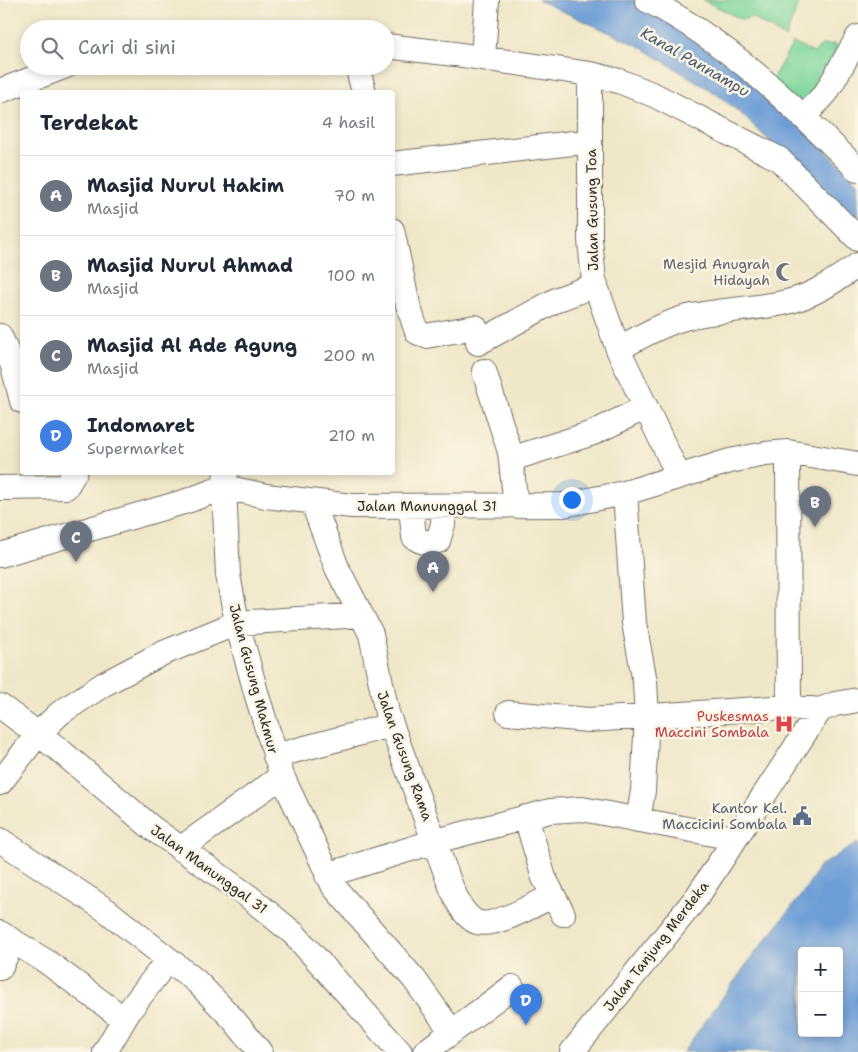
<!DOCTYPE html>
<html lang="id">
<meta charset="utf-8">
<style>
:root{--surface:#fff;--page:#f6f6f7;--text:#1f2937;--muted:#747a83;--line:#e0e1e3;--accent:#2563eb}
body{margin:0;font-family:"Shantell Sans",sans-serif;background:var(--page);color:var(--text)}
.controls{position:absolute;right:15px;bottom:15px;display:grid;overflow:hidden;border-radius:5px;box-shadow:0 2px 8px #0003}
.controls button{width:45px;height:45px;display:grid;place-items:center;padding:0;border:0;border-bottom:1px solid var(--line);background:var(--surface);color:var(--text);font:25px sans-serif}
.you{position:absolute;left:571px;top:499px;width:18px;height:18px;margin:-12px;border:4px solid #fff;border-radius:50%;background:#1a73e8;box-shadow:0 0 0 8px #1a73e833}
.badge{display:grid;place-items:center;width:32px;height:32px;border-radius:50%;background:var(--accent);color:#fff;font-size:16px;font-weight:700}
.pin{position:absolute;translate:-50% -41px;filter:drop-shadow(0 1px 2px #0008)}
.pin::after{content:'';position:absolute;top:26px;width:18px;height:15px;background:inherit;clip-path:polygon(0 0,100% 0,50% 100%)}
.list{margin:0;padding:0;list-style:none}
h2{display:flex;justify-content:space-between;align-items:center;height:65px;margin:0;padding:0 20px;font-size:21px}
h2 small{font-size:16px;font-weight:400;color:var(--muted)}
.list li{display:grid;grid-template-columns:32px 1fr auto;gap:15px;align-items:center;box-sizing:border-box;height:80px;padding:0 20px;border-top:1px solid var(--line)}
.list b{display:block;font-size:19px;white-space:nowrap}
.list p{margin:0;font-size:16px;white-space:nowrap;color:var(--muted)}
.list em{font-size:16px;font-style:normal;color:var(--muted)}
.icon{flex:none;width:28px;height:28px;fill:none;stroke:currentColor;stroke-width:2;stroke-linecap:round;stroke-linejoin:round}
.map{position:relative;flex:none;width:858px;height:1052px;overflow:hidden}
.search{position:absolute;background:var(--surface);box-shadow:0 2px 8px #0003;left:20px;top:20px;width:375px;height:55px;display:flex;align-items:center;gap:12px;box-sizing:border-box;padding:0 18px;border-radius:28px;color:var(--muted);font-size:19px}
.panel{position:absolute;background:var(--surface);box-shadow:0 2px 8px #0003;left:20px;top:90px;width:375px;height:385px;border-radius:5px}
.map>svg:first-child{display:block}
.green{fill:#7ad59b;stroke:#528063}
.water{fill:#6e9ed7;stroke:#4c6481;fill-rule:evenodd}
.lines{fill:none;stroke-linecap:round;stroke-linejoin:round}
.minor-casing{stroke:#706d62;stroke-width:26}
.minor{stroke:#fff;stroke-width:24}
.labels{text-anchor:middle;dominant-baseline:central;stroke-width:5;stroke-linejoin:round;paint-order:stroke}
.street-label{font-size:14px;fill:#2b2b2b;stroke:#fcf5e5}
.worship-label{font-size:14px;fill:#5b616d;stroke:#fcf5e5;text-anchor:end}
.health-label{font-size:14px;fill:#be3a42;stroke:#fcf5e5;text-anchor:end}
.service-label{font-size:14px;fill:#4e5e75;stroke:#fcf5e5;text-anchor:end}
.water-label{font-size:15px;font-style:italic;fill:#465970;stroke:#fcf5e5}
</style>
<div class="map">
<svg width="858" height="1052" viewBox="0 0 858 1052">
<rect width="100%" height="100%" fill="#fcf5e5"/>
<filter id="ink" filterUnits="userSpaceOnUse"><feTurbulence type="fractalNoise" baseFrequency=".02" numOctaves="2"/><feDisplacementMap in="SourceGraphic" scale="10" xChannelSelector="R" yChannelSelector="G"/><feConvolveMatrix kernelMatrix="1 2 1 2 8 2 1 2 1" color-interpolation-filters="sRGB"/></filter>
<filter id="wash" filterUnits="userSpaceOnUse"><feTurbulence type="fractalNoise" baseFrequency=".0096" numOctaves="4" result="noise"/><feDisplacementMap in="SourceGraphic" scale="20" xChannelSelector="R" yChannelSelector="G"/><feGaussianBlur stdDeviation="1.12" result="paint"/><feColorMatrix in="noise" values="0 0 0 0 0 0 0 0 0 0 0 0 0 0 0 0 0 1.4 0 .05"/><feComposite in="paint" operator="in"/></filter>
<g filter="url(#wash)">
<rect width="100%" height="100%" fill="#efe7c8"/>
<!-- green -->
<path class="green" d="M703,0H800L785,38L751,17L743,20Z
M793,43L814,53L822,45L836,44C835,75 820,87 800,108L771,81Z"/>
<!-- water -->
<path class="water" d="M538,0H635L716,46L858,182V229L746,118L718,95L639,46Z
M858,843V1052H683L752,957L803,893L820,866ZM802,951H839V1033H802Z"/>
</g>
<g filter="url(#ink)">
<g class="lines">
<!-- minor casing -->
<g class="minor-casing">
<path id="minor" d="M647,0C729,42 793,106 858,170
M386,46L455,54L590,74L619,81L654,95L779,159L858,239
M483,58L487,0
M357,66L364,92
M590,74V240L594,281L618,349L679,477
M0,91L66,66
M803,117L826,93L858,37
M392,164L590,141
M392,230L408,305L417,332L426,336L475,327
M0,336L13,366L22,401
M478,343L558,299L596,285
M618,349C640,337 661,325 684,318C718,309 753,310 787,302C813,296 836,280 858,265
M484,371L510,452L516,506
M788,452L789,707
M511,459L593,433L646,407
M226,473L224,487L228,575L237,623L257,696L282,776L334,887L414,979L452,1032
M0,488L66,487L75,472
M625,493L634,623L645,682L647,717L643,791L638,820
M313,503L337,568L371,634L387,713L450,884C455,896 461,912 473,920C489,932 535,904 552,896
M411,507L414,537C422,543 428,543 438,541L443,524L444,507
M0,555L187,501L224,487L266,496L352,506L563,505L625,493L730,461L765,454L788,452L858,464
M0,706L57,748L152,828L248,896L294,934L400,1052
M508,713L589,720L789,707L820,710
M275,756L391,725
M0,783L38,734L60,713L104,684L161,654L237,623L361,615
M526,817L544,878L563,914
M0,840L106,910L196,981L233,1019L260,1052
M180,849L282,776
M327,875L436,841L550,811L582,809L734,838
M0,933L47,962L124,1019
M0,968L13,941
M105,1052L129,1011L167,961
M425,1052L512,987
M572,1052L697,897L820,710L835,704L858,700"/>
</g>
<!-- minor -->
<use href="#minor" class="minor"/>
</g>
</g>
<!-- icons -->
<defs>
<g id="mosque-bare" transform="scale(1.5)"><path d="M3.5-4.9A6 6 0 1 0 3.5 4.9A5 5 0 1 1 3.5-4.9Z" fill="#6b7280" stroke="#fcf5e5" stroke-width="2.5" paint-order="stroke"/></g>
<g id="hospital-bare" transform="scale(1.5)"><path d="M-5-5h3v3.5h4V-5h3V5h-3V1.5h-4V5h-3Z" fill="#e0444e" stroke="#fcf5e5" stroke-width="2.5" paint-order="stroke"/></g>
<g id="civic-bare" transform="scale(1.5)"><path d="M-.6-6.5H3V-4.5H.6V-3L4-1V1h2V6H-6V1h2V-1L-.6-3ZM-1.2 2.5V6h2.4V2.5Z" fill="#5c6f8a" stroke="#fcf5e5" stroke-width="2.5" paint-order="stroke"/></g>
</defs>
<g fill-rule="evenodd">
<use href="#mosque-bare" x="785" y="272"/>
<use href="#hospital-bare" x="784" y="724"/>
<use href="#civic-bare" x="802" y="816"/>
</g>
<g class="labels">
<!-- street labels -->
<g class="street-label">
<text transform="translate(592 210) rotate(-91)">Jalan Gusung Toa</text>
<text x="427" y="506">Jalan Manunggal 31</text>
<text transform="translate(254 679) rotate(75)">Jalan Gusung Makmur</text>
<text transform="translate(405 756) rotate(70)">Jalan Gusung Rama</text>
<text transform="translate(209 869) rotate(36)">Jalan Manunggal 31</text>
<text transform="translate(656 946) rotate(-52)">Jalan Tanjung Merdeka</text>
</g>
<!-- worship labels -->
<g class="worship-label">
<text x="770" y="264">Mesjid Anugrah<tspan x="770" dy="16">Hidayah</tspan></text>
</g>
<!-- health labels -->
<g class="health-label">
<text x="769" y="716">Puskesmas<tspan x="769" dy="16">Maccini Sombala</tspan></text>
</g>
<!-- service labels -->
<g class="service-label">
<text x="787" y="808">Kantor Kel.<tspan x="787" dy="16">Maccicini Sombala</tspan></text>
</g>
<!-- water labels -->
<g class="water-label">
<text transform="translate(695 62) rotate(30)">Kanal Pannampu</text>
</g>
</g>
</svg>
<div class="controls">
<button>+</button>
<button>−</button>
</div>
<div class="you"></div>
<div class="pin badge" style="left:433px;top:592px;background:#6b7280">A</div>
<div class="pin badge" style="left:815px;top:527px;background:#6b7280">B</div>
<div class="pin badge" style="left:76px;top:562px;background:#6b7280">C</div>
<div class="pin badge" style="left:526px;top:1025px;background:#3f7fe0">D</div>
<div class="search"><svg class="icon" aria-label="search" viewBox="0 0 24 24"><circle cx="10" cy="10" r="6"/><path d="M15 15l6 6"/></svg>Cari di sini</div>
<section class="panel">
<h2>Terdekat<small>4 hasil</small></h2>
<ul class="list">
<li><span class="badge" style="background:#6b7280">A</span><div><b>Masjid Nurul Hakim</b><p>Masjid</p></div><em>70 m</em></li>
<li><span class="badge" style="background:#6b7280">B</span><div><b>Masjid Nurul Ahmad</b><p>Masjid</p></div><em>100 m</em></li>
<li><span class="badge" style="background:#6b7280">C</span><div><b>Masjid Al Ade Agung</b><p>Masjid</p></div><em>200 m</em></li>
<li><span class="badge" style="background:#3f7fe0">D</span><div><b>Indomaret</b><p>Supermarket</p></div><em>210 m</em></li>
</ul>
</section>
</div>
